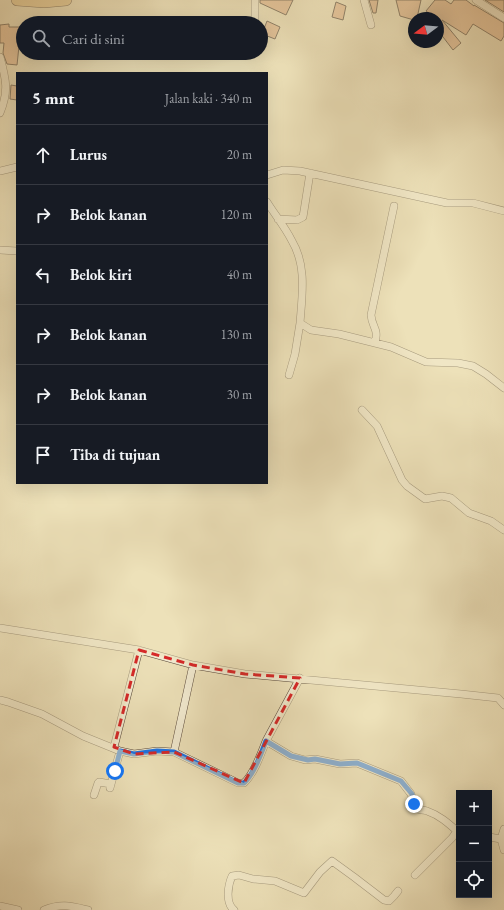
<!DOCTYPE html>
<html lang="id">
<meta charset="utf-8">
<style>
:root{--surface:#171b24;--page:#20242c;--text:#f1f3f6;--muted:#9ea1a6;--line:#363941}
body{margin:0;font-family:"EB Garamond",serif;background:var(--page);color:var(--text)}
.controls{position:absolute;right:12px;bottom:12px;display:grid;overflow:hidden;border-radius:0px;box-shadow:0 4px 16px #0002}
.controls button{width:36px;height:36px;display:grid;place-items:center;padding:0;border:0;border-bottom:1px solid var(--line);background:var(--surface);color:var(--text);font:20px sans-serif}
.compass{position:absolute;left:408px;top:12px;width:36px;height:36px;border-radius:50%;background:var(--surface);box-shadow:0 4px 16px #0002;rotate:254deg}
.stop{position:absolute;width:12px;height:12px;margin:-9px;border:3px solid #1a73e8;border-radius:50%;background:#fff}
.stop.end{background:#1a73e8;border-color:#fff;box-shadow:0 1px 4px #0008}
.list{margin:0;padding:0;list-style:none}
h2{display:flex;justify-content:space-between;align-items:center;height:52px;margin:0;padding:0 16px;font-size:17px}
h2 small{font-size:13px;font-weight:400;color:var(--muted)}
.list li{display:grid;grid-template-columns:26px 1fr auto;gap:12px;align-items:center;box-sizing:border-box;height:60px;padding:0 16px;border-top:1px solid var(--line)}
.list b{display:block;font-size:15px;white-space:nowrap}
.list em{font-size:13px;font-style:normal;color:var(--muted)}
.icon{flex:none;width:22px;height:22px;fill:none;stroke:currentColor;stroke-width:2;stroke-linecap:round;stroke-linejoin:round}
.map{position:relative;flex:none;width:504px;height:910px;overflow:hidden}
.search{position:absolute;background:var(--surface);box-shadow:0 4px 16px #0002;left:16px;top:16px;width:252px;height:44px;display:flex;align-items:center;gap:10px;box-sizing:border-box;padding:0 14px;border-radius:22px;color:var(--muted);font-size:15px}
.panel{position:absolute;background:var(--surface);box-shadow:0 4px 16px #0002;left:16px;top:72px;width:252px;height:412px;border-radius:0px}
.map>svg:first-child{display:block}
.building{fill:#e1a97d;stroke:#23130d}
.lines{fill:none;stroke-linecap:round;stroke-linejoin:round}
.minor-casing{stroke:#564638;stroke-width:8}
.highway-casing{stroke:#23130d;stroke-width:12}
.minor{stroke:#f3ecd2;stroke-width:7}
.highway{stroke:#e6c07c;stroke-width:11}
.route{stroke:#1a73e8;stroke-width:5}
.marked{fill:none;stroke:#d62828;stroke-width:3;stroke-dasharray:8 5;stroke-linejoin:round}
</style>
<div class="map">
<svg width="504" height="910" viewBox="0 0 504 910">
<rect width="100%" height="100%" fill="#ede1b9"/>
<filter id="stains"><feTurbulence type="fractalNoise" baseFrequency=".005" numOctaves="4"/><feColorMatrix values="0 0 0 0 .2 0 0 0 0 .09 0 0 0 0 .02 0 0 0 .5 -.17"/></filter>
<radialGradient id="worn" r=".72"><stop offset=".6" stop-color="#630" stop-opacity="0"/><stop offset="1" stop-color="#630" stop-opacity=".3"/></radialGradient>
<!-- building -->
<path class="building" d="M260,0H293L286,15L260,3Z
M369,0H378L376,13H373Z
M396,0H421L417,18H414V20L400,16Z
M435,0H445L451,4L454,0H466L474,6V5L504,23V36L501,41L473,24L466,35L442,20L461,43L453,50L440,33L438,34V17L435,18L426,11Z
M485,0H504V12Z
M336,2L346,6L343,20L332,17Z
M75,17V23H57V18Z
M267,21L280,27L275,39L262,34Z
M9,24V27H23V46H19L17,65L7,64L3,53L4,43H0V25Z
M11,85L17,86V100L10,99Z"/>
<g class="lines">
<!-- minor casing -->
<g class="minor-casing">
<path id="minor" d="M364,0L371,25
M476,0L504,18
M255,23V0
M0,57C6,79 9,91 0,113
M0,171L17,167
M267,175L283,170L300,171L447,203H473L504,211
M267,202C275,215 285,227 292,241C307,266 302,296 300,323L311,330L339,334L391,347L426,362L458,363L473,366L486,374L504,388
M278,219L297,220L303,217L310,173
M0,250L17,251
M375,343C379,328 372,328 371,315L394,206
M289,375L295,354L300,323
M362,410L377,426L402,480L407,486L425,499L442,496L451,498L469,513L491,521L504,530
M0,628L139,650L193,665L245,674L461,694L498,698L504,705
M0,700L8,702L42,714L83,736L120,751L134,754L157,751L174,752L238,783H244C254,774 261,754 266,741L291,756L305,760L315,759L340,764L357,763L401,781L411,794L415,808C419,811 423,809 427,811C439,815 448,823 457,831
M266,741L300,678
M114,747L139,650
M174,752L193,665
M110,788L120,751
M94,795L98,783L99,782L111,784
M504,829L501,839L504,850
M489,837L501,839
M415,875L452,838L457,831L459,832
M0,906L18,910
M44,910C61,903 71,906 88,910
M234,910C225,903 228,885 232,876L239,875L253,879L275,881L304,893L320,872L332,861L354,877L384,900L389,901L394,896L398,891"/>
</g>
<!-- highway casing -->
<g class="highway-casing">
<path id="highway" d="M17,0L44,2L66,0"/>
</g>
<!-- minor -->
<use href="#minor" class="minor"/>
<!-- highway -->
<use href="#highway" class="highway"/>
</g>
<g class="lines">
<!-- route -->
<path class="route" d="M115,771L120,751L134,754L157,751L174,752L238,783H244C254,774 261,754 266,741L291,756L308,760L315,759L340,764L357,763L401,781L412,794L414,804"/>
</g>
<!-- marked area -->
<path d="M0 0H504V910H0ZM139,650L193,665L245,674L300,678L244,783L174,752L134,754L114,747Z" fill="#ede1b9" fill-opacity=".55" fill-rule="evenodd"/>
<path class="marked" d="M139,650L193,665L245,674L300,678L244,783L174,752L134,754L114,747Z"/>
<rect width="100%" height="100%" filter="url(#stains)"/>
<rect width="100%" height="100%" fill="url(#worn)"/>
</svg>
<div class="controls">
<button>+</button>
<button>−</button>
<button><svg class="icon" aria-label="locate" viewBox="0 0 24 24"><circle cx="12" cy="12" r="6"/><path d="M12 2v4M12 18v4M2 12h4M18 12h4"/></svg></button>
</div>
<svg class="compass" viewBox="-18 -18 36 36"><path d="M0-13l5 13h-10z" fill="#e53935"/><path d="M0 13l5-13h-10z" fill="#9ea1a6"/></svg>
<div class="stop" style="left:115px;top:771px"></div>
<div class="stop end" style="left:414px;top:804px"></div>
<div class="search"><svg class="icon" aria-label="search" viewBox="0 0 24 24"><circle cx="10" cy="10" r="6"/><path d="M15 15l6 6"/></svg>Cari di sini</div>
<section class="panel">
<h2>5 mnt<small>Jalan kaki · 340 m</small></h2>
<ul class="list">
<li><svg class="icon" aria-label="ahead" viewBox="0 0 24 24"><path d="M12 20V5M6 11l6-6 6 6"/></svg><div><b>Lurus</b></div><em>20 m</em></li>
<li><svg class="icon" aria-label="right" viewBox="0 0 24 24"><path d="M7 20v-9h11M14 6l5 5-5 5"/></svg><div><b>Belok kanan</b></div><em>120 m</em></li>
<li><svg class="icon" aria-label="left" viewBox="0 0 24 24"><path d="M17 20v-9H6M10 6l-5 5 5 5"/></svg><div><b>Belok kiri</b></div><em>40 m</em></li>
<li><svg class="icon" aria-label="right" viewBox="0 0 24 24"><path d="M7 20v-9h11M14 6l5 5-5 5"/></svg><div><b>Belok kanan</b></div><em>130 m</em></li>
<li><svg class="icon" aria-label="right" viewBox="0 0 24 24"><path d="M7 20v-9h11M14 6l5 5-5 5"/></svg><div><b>Belok kanan</b></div><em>30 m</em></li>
<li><svg class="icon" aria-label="arrive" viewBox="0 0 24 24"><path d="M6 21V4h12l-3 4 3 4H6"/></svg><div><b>Tiba di tujuan</b></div></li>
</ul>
</section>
</div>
